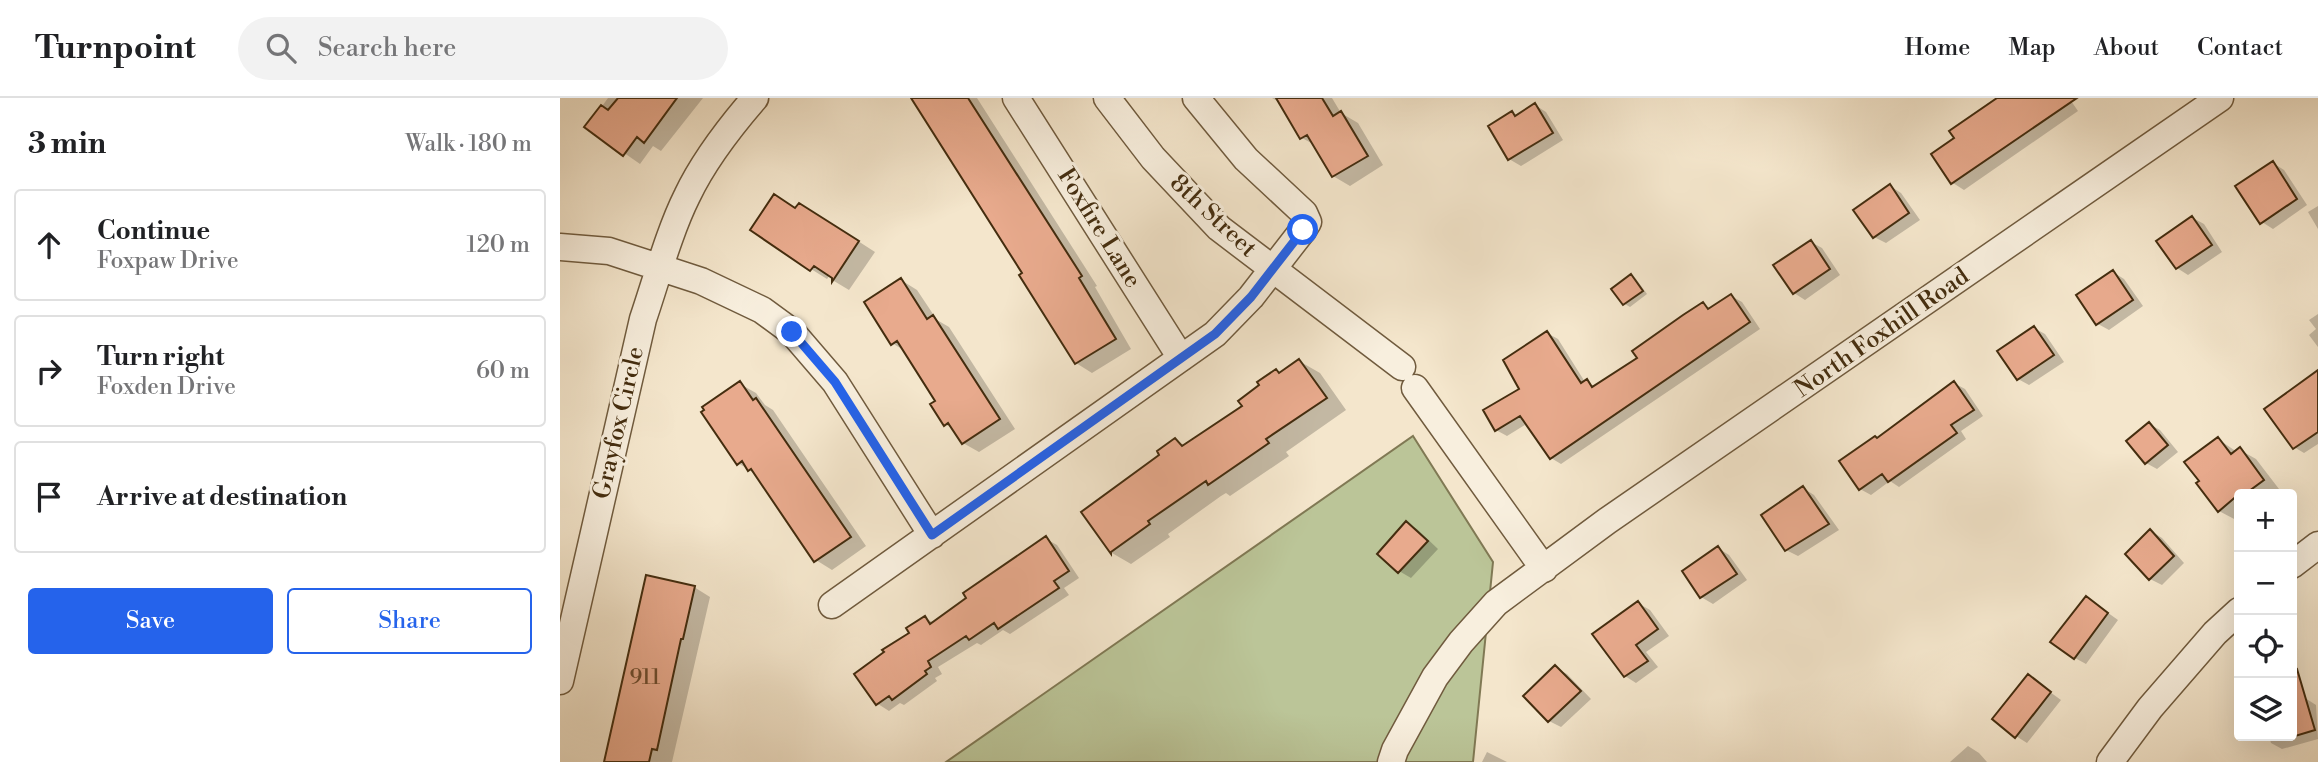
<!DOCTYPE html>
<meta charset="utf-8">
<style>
:root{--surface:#fff;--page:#f2f2f2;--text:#202124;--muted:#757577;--line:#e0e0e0;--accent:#2563eb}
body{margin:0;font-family:"Libre Bodoni",serif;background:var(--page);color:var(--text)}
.controls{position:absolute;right:21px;bottom:21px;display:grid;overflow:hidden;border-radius:7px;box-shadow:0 7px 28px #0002}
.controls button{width:63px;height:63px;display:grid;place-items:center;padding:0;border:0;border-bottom:2px solid var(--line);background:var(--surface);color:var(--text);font:35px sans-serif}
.stop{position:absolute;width:21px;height:21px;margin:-16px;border:5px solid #2563eb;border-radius:50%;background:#fff}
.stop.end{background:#2563eb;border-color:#fff;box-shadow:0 2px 7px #0008}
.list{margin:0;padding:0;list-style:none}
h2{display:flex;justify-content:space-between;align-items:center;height:91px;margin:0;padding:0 28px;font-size:30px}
h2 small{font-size:23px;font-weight:400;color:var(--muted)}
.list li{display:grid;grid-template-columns:46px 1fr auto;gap:21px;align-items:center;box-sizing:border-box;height:112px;margin:0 14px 14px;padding:0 14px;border:2px solid var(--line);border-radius:7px}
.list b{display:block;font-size:26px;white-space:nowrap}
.list p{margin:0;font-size:23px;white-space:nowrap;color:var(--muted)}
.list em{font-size:23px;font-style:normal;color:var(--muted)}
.actions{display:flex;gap:14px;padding:21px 28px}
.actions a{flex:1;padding:16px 0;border:2px solid var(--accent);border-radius:7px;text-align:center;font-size:24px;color:var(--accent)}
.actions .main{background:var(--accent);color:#fff}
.icon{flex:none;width:38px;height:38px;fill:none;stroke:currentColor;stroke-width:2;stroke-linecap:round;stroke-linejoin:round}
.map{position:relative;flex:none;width:1758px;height:664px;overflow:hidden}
header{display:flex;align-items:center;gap:42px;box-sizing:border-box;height:98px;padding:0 35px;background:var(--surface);border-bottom:2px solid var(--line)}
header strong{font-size:33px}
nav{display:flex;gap:38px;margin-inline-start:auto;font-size:24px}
.search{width:490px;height:63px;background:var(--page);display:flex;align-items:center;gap:18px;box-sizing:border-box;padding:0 24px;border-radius:38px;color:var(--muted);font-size:26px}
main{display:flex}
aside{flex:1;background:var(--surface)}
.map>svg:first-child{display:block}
.green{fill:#bbc598;stroke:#807954;stroke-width:2}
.shadow{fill:#0003}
.building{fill:#e8aa8d;stroke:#442d0f;stroke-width:2}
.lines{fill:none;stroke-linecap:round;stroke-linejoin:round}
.minor-casing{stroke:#705b3e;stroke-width:29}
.minor{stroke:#f8efde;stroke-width:26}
.route{stroke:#2563eb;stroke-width:9}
.labels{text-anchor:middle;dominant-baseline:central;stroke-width:6;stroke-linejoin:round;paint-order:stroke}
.number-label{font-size:21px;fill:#6d4c2e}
.street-label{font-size:24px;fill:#442d0f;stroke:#f8efde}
</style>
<header>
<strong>Turnpoint</strong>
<div class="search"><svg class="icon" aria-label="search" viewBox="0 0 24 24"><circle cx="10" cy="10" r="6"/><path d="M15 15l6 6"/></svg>Search here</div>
<nav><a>Home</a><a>Map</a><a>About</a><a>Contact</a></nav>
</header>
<main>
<aside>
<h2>3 min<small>Walk · 180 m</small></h2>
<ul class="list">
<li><svg class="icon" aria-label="ahead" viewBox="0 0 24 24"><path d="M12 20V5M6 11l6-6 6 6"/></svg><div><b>Continue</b><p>Foxpaw Drive</p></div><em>120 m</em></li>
<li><svg class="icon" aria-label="right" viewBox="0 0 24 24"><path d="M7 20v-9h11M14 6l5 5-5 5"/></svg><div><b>Turn right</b><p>Foxden Drive</p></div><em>60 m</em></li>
<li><svg class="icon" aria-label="arrive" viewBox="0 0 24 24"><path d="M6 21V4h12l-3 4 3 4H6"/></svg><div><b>Arrive at destination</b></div></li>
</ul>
<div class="actions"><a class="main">Save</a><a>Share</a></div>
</aside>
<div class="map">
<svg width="1758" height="664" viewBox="0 0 1758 664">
<rect width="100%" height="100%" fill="#f4e6cc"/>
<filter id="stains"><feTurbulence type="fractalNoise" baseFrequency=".00286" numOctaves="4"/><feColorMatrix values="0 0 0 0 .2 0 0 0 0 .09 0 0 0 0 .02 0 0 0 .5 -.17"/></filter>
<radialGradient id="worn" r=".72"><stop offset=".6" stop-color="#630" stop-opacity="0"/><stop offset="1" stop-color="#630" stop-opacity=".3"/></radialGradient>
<!-- green -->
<path class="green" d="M853,338L933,464L913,664H386Z"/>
<!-- shadow -->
<path class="shadow" d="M48,0H143L101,53L93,48L80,66L27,29Z
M354,0H417L537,188L535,189L571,251L532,275L516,265L465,176Z
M712,0H772L781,15L798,25L823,67L790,88L773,78L755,47L742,40L721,5Z
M1440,0H1509L1518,13L1404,92L1393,85L1373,57L1396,40Z
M975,7L986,14L1003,42L961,68L949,61L952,15L957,18Z
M1713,65L1724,72L1747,107L1713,131L1702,124Z
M1330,88L1341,95L1360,122L1326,145L1314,139Z
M1758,108V131L1748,114Z
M256,116L315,154L289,192L274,183V179L270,177L267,181L251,171Z
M1633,120L1644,126L1662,154L1628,177L1617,170Z
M1251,144L1262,150L1280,177L1245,202L1234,195Z
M1553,174L1564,181L1583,208L1549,232L1538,226Z
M1071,178L1076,181L1087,196L1070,209L1065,206Z
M341,182L357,192L377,222L389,229L455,331L419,354L403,345L395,332L385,326L378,303L345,253L332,245Z
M1171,198L1182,204L1200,231L1001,366L991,360L968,325L947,338L936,332L961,291L987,235L998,241L1025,284L1036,289L1079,260L1143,206L1151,211Z
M1758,216V249L1749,237L1756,231L1749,222Z
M1474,230L1485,236L1504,264L1469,287L1458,281Z
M739,263L760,275L786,312L726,354L729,358L670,398L666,395L661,398L608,436L610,439L571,466L552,455L523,415L602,357L615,342L625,348L684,309L716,273L721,276Z
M1750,280L1758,285V346L1744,355L1734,349Z
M1394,285L1405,291L1423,318L1401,333L1406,341L1339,389L1330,383L1311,397L1300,391L1318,341Z
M180,286L196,295L205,307L213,312L306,448L272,472L256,462L194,375L178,365Z
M1589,326L1600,332L1618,354L1597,371L1586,365Z
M1658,341L1677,354L1680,352L1696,361L1719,391L1712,396H1679V420L1676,422L1659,413Z
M1243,390L1254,397L1279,432L1238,458L1226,452Z
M846,425L857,431L878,451L851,480L839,473Z
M1591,433L1602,440L1624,465L1602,487L1590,481L1567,456Z
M486,441L497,447L519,480L504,490L509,497L450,536L443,532L421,547L417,545L378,569L382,576L375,580L377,583L344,607L340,605L329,613L318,606L296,577L351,536L365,520L374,525Z
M1158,450L1169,457L1187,482L1153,506L1141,499L1124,473Z
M134,489L150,499L112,664H48Z
M1078,505L1090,512L1109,538L1086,554L1098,569L1076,585L1065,578Z
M1537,507L1558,522L1526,566L1515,560Z
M996,570L1007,576L1031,601L1001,629L989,623L966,598Z
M1468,578L1501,602L1467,645L1456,638Z
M1745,600L1756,607L1758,641L1722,651L1711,645L1709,638H1732V604Z
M1408,648L1419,655L1427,664H1390Z
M927,654L947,664H922Z"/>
<!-- building -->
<path class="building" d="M58,0H117L84,45L77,39L63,58L24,29L41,7L48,12Z
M351,0H408L522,178L519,180L556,241L515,266L459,177L462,175Z
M716,0H762L773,18L781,13L808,58L772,79L747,37L740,41Z
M1437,0H1517L1391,86L1371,56L1394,40L1389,33Z
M975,5L993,35L948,62L928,28L952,13L955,18Z
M1713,63L1737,101L1700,126L1675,88Z
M1330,86L1349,115L1313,140L1293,112Z
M214,96L235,110L239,105L299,143L272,184V180L254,168L250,173L190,132Z
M1632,118L1652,147L1616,171L1596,143Z
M1251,142L1270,171L1233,196L1213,167Z
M1553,172L1573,202L1536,227L1516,197Z
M1071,176L1083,193L1063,207L1051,191Z
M341,180L367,221L373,217L440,321L402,346L388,325L384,328L370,306L375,303L337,243L331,247L304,204Z
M1171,196L1190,224L990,361L960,318L935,333L923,312L959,291L943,262L987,233L1021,285L1027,281L1032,289L1077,260L1072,253L1123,217L1143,204L1148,211Z
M1474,228L1494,257L1457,282L1437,253Z
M739,261L767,300L706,341L709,345L648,387L646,383L588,423L590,426L551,454V456L521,414L599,357L597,353L615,340L622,348L682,308L678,303L699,287L697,284L716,271L719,275Z
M1758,272V334L1733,351L1704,311Z
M180,283L193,302L196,300L291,439L254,464L191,371L188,373L182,363L177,367L141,314L144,312L142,309Z
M1394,283L1414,312L1391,327L1397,335L1328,384L1322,376L1299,392L1279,363L1315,338L1317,340Z
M1589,324L1608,347L1585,366L1566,343Z
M1658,339L1671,356L1680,349L1704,382L1685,396H1679L1658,414L1636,385L1639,383L1624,364Z
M1243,388L1269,426L1225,453L1201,417Z
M846,423L868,443L838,475L817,456Z
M1590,431L1614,458L1589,482L1565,456Z
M486,438L509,473L494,483L499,490L438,531L434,525L409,542L406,538L368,563L371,569L365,573L367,576L332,602L329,598L316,607L294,576L324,554L322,552L349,535L346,530L365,518L370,526L406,500L403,495Z
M1158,448L1177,476L1140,500L1122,473Z
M86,477L135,488L123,541H121L97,652L92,651L89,664H44Z
M1526,498L1548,515L1514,561L1490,544Z
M1078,503L1098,531L1076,547L1088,563L1064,579L1032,536Z
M995,567L1021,593L988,624L963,598Z
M1737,571L1755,632L1732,639V572Z
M1468,576L1491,594L1455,640L1432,621Z"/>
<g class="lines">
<!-- minor casing -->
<g class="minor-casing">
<path id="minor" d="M456,0L621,260
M547,0L593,60L659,130L842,269
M0,149L49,153L141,183L202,212L232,234L275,284L372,437
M855,290L984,471
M1732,467L1758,447
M272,507L655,236L691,199L743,132L748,124L744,115L686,61L636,0
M0,583L83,221C96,183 109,134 127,98C144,62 169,30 195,0
M831,664L835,652L875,579L901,544L936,505L1047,423L1660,0
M1550,664L1590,610L1655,535L1679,513"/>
</g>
<!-- minor -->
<use href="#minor" class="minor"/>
</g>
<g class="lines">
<!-- route -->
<path class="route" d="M232,234L275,284L372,437L655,236L691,199L743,132"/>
</g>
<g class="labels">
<!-- number labels -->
<g class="number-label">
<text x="85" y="580">911</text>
</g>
<!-- street labels -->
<g class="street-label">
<text transform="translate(653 118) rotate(43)">8th Street</text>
<text transform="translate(539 130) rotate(58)">Foxfire Lane</text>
<text transform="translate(1322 235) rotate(-35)">North Foxhill Road</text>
<text transform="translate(59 325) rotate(-77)">Grayfox Circle</text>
</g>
</g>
<rect width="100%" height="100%" filter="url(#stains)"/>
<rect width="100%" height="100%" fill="url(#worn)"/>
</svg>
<div class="controls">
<button>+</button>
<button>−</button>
<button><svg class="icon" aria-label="locate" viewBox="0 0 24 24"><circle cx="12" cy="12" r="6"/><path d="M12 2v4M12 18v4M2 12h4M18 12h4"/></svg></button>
<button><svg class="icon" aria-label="layers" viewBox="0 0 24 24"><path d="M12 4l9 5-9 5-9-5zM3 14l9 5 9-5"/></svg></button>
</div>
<div class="stop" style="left:743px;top:132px"></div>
<div class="stop end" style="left:232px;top:234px"></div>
</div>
</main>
